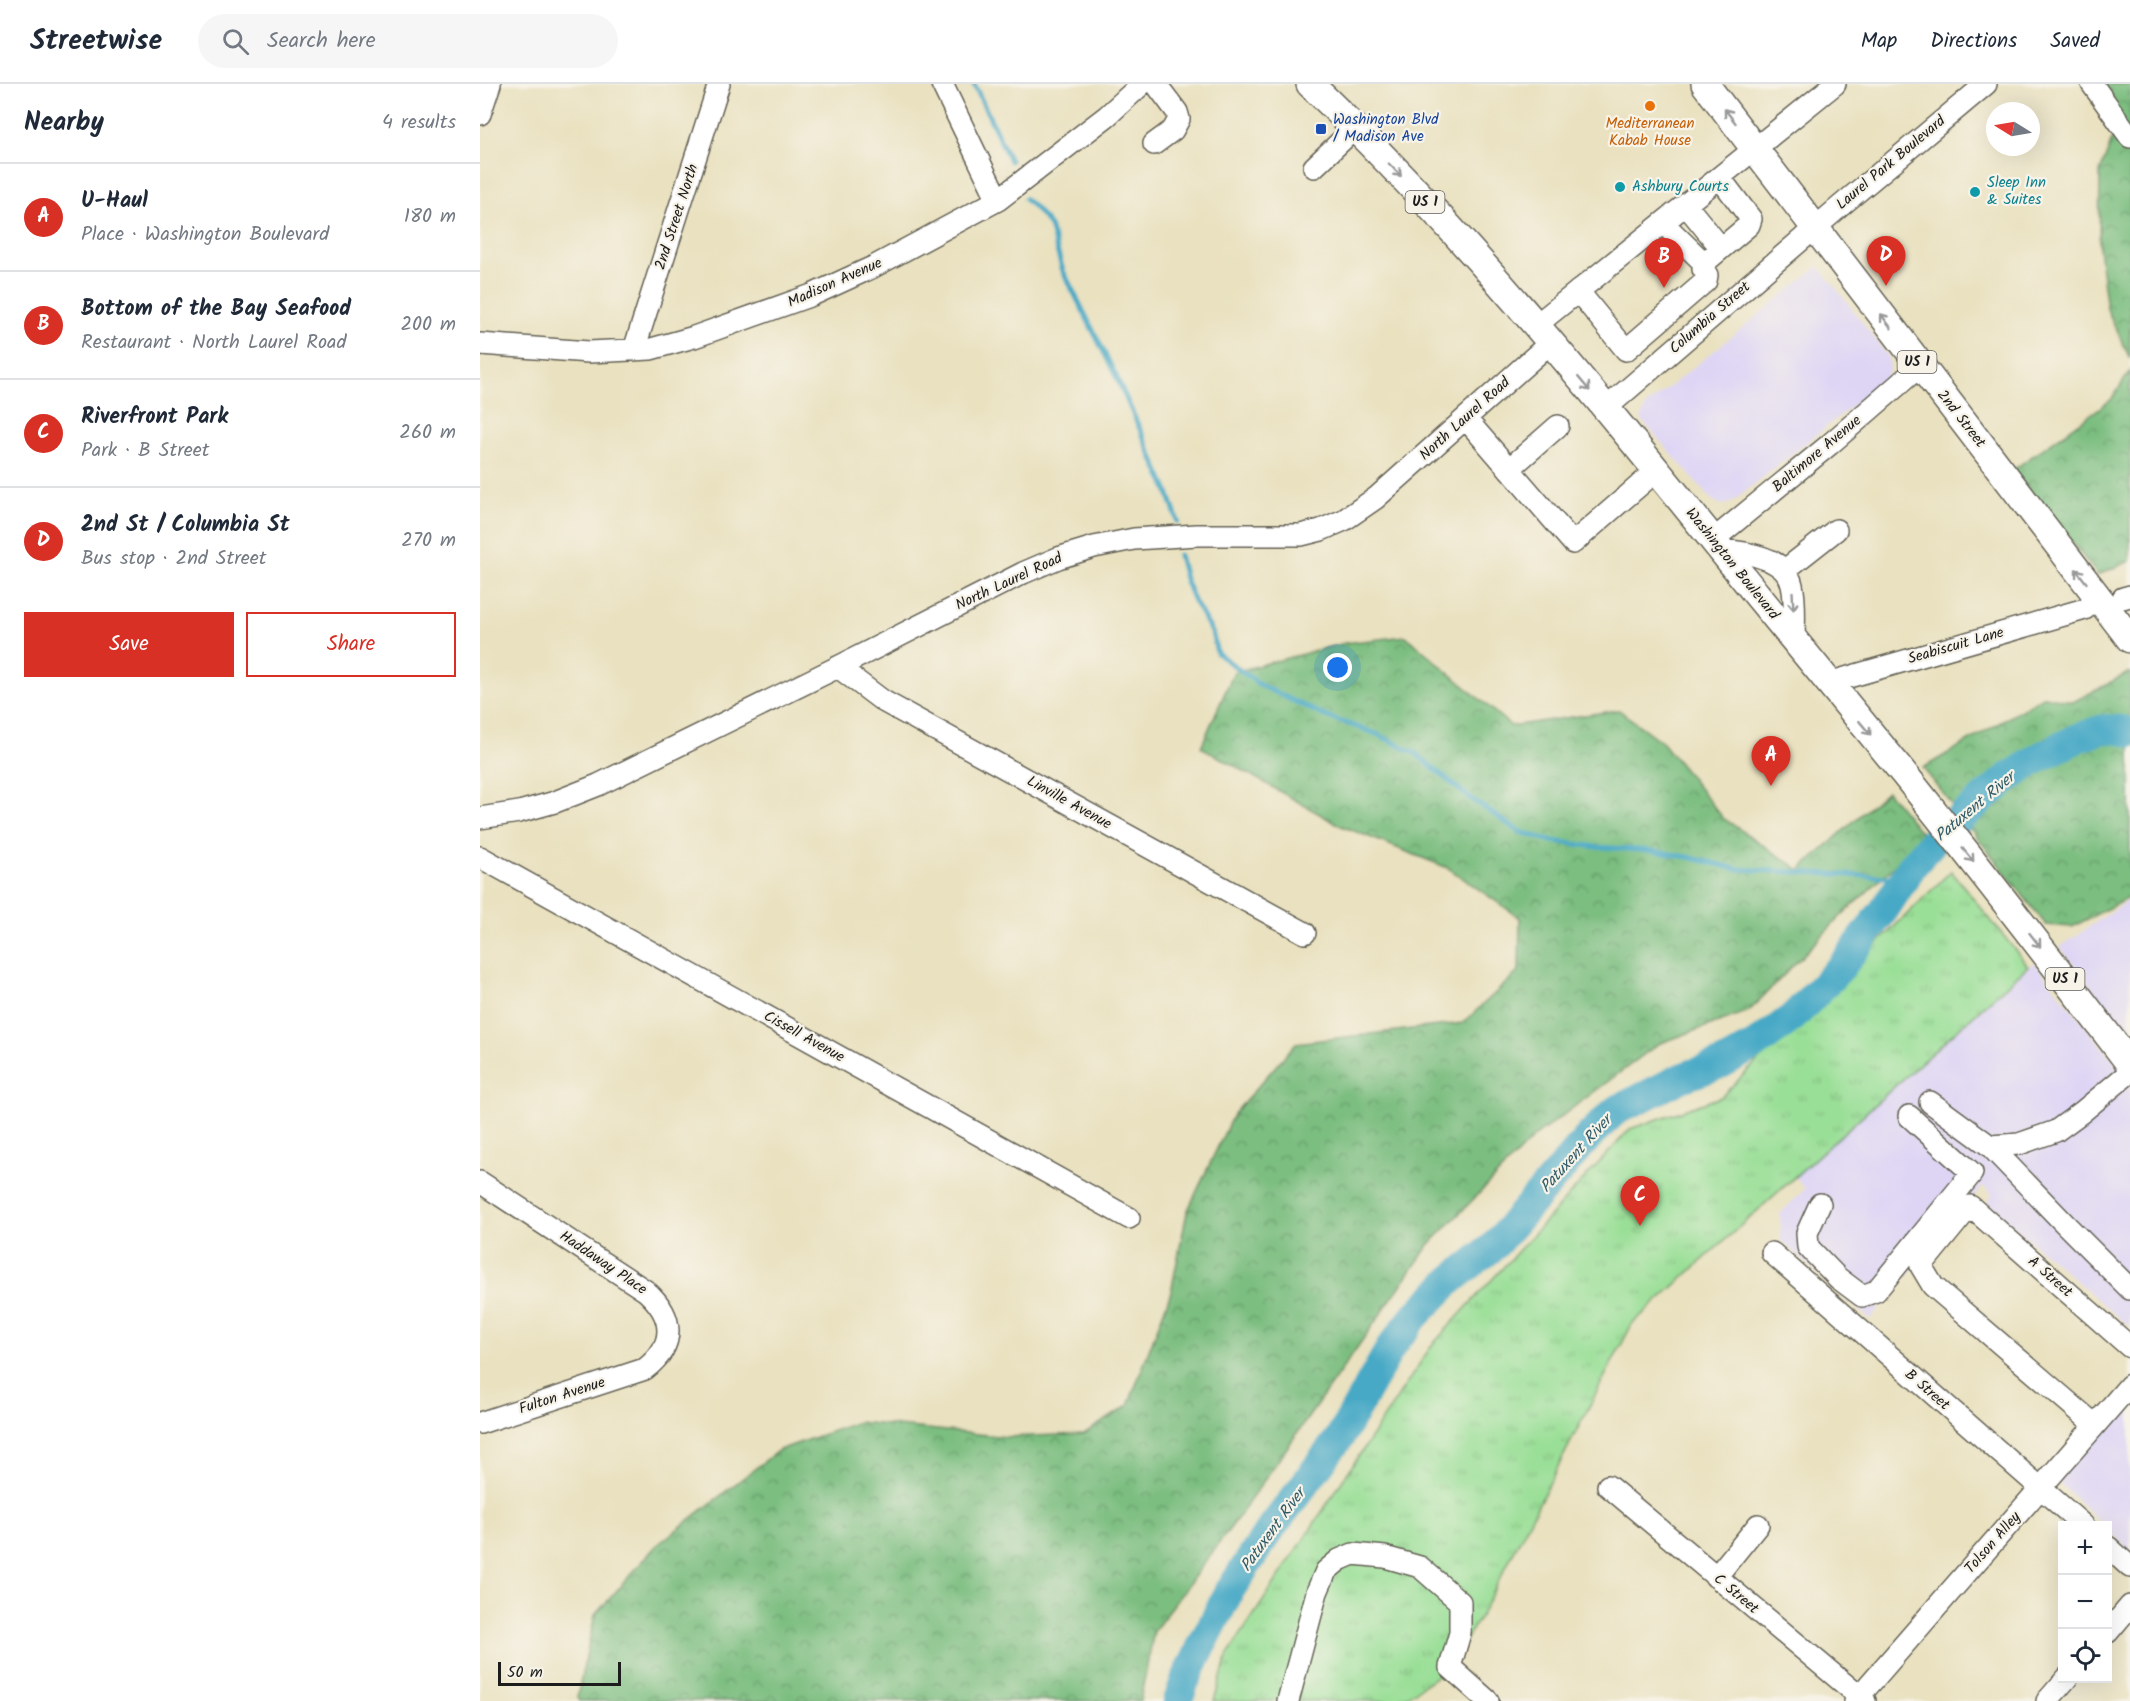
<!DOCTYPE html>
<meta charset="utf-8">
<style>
:root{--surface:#fff;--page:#f6f6f7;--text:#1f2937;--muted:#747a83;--line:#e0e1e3;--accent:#d93025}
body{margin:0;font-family:Kalam,sans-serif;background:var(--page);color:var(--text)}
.controls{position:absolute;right:18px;bottom:18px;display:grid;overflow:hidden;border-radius:0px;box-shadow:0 6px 24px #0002}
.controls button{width:54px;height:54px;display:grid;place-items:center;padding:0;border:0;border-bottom:2px solid var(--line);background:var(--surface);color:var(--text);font:30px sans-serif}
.compass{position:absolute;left:1506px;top:18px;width:54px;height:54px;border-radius:50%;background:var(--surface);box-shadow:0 6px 24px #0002;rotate:281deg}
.scale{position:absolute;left:18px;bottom:15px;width:123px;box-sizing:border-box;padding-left:6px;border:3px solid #1c1c1c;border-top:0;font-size:16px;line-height:21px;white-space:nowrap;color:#1c1c1c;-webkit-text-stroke:4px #f7f3e8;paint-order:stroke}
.you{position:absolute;left:858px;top:584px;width:21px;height:21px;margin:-15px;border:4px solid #fff;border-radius:50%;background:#1a73e8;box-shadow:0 0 0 9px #1a73e833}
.badge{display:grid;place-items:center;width:39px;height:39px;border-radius:50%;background:var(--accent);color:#fff;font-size:20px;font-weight:700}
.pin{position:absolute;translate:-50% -50px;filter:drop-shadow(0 2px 3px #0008)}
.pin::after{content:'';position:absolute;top:32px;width:21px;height:18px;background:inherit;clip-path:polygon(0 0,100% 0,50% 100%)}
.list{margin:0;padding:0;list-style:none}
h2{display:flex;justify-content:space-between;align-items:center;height:78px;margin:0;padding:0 24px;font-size:26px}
h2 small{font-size:20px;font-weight:400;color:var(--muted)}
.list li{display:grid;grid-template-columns:39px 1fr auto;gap:18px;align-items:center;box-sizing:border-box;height:108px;padding:0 24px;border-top:2px solid var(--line)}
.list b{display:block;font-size:22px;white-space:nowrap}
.list p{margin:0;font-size:20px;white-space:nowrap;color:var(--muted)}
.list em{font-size:20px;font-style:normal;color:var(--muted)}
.actions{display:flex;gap:12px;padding:18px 24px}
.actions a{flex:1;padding:14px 0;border:2px solid var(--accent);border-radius:0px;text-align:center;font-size:21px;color:var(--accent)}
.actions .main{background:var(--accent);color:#fff}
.icon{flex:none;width:33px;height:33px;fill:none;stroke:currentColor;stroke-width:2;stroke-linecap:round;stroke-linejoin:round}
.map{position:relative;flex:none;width:1650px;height:1617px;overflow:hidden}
header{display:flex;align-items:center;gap:36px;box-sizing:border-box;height:84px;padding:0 30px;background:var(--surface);border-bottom:2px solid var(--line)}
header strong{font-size:28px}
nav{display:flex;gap:33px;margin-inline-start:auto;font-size:21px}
.search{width:420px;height:54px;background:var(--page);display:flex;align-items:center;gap:15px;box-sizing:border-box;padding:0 21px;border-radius:33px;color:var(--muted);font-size:22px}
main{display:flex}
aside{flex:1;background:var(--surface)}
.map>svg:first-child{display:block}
.built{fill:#ded5f5}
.forest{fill:url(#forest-crowns);stroke:#4c6d4e;stroke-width:1.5}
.park{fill:url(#park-tufts);stroke:#5b7e5a;stroke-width:1.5}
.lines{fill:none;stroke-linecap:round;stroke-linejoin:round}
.stream{stroke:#47a9c6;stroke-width:5}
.river{stroke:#47a9c6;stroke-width:30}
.minor-casing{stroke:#646155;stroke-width:24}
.major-casing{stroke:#646155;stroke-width:30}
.minor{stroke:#fff;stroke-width:21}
.major{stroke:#fff;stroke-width:27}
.oneway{stroke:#999}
.food-dot{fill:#e8710a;stroke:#f7f3e8;stroke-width:2}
.transit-dot{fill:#1a4fb4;stroke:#f7f3e8;stroke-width:2}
.culture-dot{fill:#0f9aa8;stroke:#f7f3e8;stroke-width:2}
.labels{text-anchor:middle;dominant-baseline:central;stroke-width:4.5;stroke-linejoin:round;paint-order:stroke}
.shield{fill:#f7f3e8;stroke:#5e5c59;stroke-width:1.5}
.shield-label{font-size:14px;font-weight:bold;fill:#1c1c1c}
.transit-label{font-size:15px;fill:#164399;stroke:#f7f3e8;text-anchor:start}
.food-label{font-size:15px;fill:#c56008;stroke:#f7f3e8}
.street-label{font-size:15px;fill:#1c1c1c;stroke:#f7f3e8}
.culture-label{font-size:15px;fill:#0d838f;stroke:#f7f3e8;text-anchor:start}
.water-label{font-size:16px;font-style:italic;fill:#2f5b68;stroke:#f7f3e8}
</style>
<header>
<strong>Streetwise</strong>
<div class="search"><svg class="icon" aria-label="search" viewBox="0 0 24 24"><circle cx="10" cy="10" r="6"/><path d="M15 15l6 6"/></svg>Search here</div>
<nav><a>Map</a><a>Directions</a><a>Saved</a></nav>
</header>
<main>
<aside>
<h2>Nearby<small>4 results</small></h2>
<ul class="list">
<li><span class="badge">A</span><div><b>U-Haul</b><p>Place · Washington Boulevard</p></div><em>180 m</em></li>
<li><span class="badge">B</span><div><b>Bottom of the Bay Seafood</b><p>Restaurant · North Laurel Road</p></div><em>200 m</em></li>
<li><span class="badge">C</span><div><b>Riverfront Park</b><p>Park · B Street</p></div><em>260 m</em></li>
<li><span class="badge">D</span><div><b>2nd St / Columbia St</b><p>Bus stop · 2nd Street</p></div><em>270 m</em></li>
</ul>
<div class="actions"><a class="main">Save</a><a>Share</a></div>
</aside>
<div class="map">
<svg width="1650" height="1617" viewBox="0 0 1650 1617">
<defs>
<pattern id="forest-crowns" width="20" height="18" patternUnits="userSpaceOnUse" patternTransform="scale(1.5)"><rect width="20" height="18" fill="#7bbe80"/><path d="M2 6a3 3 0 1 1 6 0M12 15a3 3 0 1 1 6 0" fill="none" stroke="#649a68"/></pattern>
<pattern id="park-tufts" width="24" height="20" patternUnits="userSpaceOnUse" patternTransform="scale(1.5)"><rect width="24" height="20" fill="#9adf97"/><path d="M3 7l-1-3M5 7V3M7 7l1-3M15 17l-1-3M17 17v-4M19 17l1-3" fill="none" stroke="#84bf82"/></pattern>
</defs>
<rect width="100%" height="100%" fill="#f7f3e8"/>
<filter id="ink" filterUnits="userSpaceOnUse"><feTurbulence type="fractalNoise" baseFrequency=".0167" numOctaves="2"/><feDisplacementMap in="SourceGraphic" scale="12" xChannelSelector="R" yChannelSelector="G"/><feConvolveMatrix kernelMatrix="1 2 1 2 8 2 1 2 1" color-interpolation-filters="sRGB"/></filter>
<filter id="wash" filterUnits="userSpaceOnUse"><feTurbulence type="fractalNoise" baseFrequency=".008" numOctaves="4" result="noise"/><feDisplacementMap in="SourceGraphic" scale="24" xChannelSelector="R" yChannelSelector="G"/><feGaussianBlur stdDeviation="1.35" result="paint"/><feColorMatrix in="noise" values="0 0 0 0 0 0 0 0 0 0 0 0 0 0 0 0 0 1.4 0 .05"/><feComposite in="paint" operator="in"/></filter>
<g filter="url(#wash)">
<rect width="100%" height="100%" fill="#e9e1bf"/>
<!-- built -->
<path class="built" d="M1339,182L1408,272L1410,283L1406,295L1251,419L1241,421L1231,415L1161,335L1166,322Z
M1650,815V953L1580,863Z
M1554,878L1650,997V1243L1525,1135L1508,1119L1512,1110L1503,1102L1390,1235L1301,1157L1300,1130L1325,1105L1315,1093Z
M1650,1313V1468L1628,1445V1442L1624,1441L1577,1397Z"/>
<!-- forest -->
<path class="forest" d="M1621,0H1650V275L1627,225L1619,164L1620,88L1633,53L1617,5Z
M1650,287V477L1618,491L1533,386L1632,315Z
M926,552L1031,642L1139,626L1183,659L1243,734L1320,786L1407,707L1445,754L1361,832L1269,927L1178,960L1054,1053L949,1161L757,1435L674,1547L660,1617H99L97,1613L115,1531L176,1462L299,1366L378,1338L527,1353L604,1350L648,1322L691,1208L707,1128L753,1031L816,959L983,939L1039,887L1040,834L968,784L859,741L721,663L754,588L865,559Z
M1650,588V813L1592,843L1566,841L1443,684L1565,612L1593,618Z"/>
<!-- park -->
<path class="park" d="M1471,787L1548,882L1152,1240L1002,1529L970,1583L920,1617H734L748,1570L952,1261L1150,1045L1241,1013Z"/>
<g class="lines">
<!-- stream -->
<path class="stream" d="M494,0L530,77
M545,115L555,124L570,142L583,187L636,292L688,408L698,438
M699,471L705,495L714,517L732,548L737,569L780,601L845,632L897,650L935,669L991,715L1040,748L1072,757L1117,763L1173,767L1208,773L1257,785L1425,794"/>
<!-- river -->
<path class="river" d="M698,1617L704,1599L724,1557L750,1506L787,1450L860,1353L911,1263L935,1232L971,1196L1014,1162L1111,1050L1135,1027L1201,994L1243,979L1277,960L1313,933L1362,882L1404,826L1433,781L1456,754L1528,694L1560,673L1598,654L1623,645L1641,646L1650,648"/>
</g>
</g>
<g filter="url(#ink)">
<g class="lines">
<!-- minor casing -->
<g class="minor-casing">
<path id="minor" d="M462,0L518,116
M1612,0L1650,53
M0,30L10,0
M674,60L693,46L699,35L697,28L676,0
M834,83L875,44
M1206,121L1241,164
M1183,139L1224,179
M1098,207L1146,266L1226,197L1227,191L1223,185L1224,179L1269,141L1271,135L1240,94
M1055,242L1355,0
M0,260L109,268L171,265L214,253L332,211L393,183L518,116L627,32L662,0
M154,266L239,0
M1125,325L1357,125L1506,0
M986,335L1093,459L1176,387
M1029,385L1078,342
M1233,456L1349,361L1440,282
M1241,466C1265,468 1306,473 1312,501C1316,518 1314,539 1314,557
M1305,486L1356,446
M1643,514L1650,512
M358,583L403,617L825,849
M1348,599L1605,525
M0,734L39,728L75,718L118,701L358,583L543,489L578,474L614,463L654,455L717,451H821L841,446L864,436L896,414L1070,259
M0,773L649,1134
M1450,1018L1510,1062L1539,1060L1576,1047L1602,1028L1650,988
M1510,1062L1586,1141L1650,1205
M0,1098L166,1207C195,1233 196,1261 165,1285L0,1339
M1340,1120L1327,1149L1328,1163L1358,1194L1382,1212L1396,1207L1492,1089L1429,1032
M1292,1169L1604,1442
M1615,1341L1453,1202L1441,1182L1490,1122L1650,1263
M1128,1402L1385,1617
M1628,1463L1650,1483
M1236,1493L1278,1441
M1628,1548L1650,1522
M808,1617L837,1508L846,1487L859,1476L873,1470L905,1473L940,1483L980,1518V1549L970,1583L1008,1617
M1375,1617L1650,1301
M1567,1617L1587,1594"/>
</g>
<!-- major casing -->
<g class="major-casing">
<path id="major" d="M830,0C994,157 1137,336 1278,512C1327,572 1376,631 1425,691C1501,786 1576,883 1650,980
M1225,0L1650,555"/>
</g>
<!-- minor -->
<use href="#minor" class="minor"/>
<!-- major -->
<use href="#major" class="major"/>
</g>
<!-- one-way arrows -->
<defs><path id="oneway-shaft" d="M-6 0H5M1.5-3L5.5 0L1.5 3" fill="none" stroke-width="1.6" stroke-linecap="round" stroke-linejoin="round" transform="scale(1.5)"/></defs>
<g class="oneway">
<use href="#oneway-shaft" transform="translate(1250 32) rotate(-128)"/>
<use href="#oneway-shaft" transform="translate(915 86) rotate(46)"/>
<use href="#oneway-shaft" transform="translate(1406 237) rotate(-127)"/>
<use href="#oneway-shaft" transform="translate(1104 300) rotate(50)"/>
<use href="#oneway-shaft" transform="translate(1601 492) rotate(-128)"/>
<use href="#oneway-shaft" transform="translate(1313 517) rotate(87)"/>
<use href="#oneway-shaft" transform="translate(1385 644) rotate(50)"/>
<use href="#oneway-shaft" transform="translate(1488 771) rotate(51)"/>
<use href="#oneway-shaft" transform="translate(1555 856) rotate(52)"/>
</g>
</g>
<!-- markers -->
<circle class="food-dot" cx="1170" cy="22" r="6"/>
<rect class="transit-dot" x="835" y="39" width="12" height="12" rx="3"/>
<g class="culture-dot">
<circle cx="1140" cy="103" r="6"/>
<circle cx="1495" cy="108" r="6"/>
</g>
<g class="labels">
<!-- shield labels -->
<g class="shield">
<rect x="925.5" y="107" width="39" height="22" rx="4.5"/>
<rect x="1417.5" y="267" width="39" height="22" rx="4.5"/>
<rect x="1565.5" y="884" width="39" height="22" rx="4.5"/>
</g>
<g class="shield-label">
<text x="945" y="118">US 1</text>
<text x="1437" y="278">US 1</text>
<text x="1585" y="895">US 1</text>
</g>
<!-- transit labels -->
<g class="transit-label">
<text x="853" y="36">Washington Blvd<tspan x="853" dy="17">/ Madison Ave</tspan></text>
</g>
<!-- food labels -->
<g class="food-label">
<text x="1170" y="40">Mediterranean<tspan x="1170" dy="17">Kabab House</tspan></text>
</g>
<!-- street labels -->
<g class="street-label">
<text transform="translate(1411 79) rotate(-40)">Laurel Park Boulevard</text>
<text transform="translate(197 133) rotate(-72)">2nd Street North</text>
<text transform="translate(355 199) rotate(-24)">Madison Avenue</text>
<text transform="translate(1230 234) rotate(-41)">Columbia Street</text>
<text transform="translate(985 335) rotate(-42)">North Laurel Road</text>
<text transform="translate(1481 335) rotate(52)">2nd Street</text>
<text transform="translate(1337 370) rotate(-40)">Baltimore Avenue</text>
<text transform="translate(1252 480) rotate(51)">Washington Boulevard</text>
<text transform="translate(529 498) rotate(-25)">North Laurel Road</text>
<text transform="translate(1476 562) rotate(-16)">Seabiscuit Lane</text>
<text transform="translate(589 719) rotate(29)">Linville Avenue</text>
<text transform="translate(324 953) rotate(29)">Cissell Avenue</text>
<text transform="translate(123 1179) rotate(34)">Haddaway Place</text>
<text transform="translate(1570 1193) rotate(41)">A Street</text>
<text transform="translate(1447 1306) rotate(41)">B Street</text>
<text transform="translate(82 1312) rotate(-18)">Fulton Avenue</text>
<text transform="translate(1513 1459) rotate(-49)">Tolson Alley</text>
<text transform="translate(1256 1510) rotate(40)">C Street</text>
</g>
<!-- culture labels -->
<g class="culture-label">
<text x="1507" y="99">Sleep Inn<tspan x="1507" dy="17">&amp; Suites</tspan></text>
<text x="1152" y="103">Ashbury Courts</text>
</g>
<!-- water labels -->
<g class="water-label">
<text transform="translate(1495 723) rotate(-40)">Patuxent River</text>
<text transform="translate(1096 1070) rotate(-48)">Patuxent River</text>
<text transform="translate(793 1446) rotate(-54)">Patuxent River</text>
</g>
</g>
</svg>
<div class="controls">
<button>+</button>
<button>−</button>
<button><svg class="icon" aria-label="locate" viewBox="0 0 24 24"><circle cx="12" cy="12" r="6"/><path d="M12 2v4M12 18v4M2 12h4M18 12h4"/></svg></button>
</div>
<svg class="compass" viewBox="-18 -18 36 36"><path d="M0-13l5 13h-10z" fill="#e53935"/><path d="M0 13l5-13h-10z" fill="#747a83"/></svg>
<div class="scale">50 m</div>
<div class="you"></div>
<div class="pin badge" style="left:1291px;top:702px">A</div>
<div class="pin badge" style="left:1184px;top:204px">B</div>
<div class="pin badge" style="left:1160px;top:1142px">C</div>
<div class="pin badge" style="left:1406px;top:202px">D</div>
</div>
</main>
